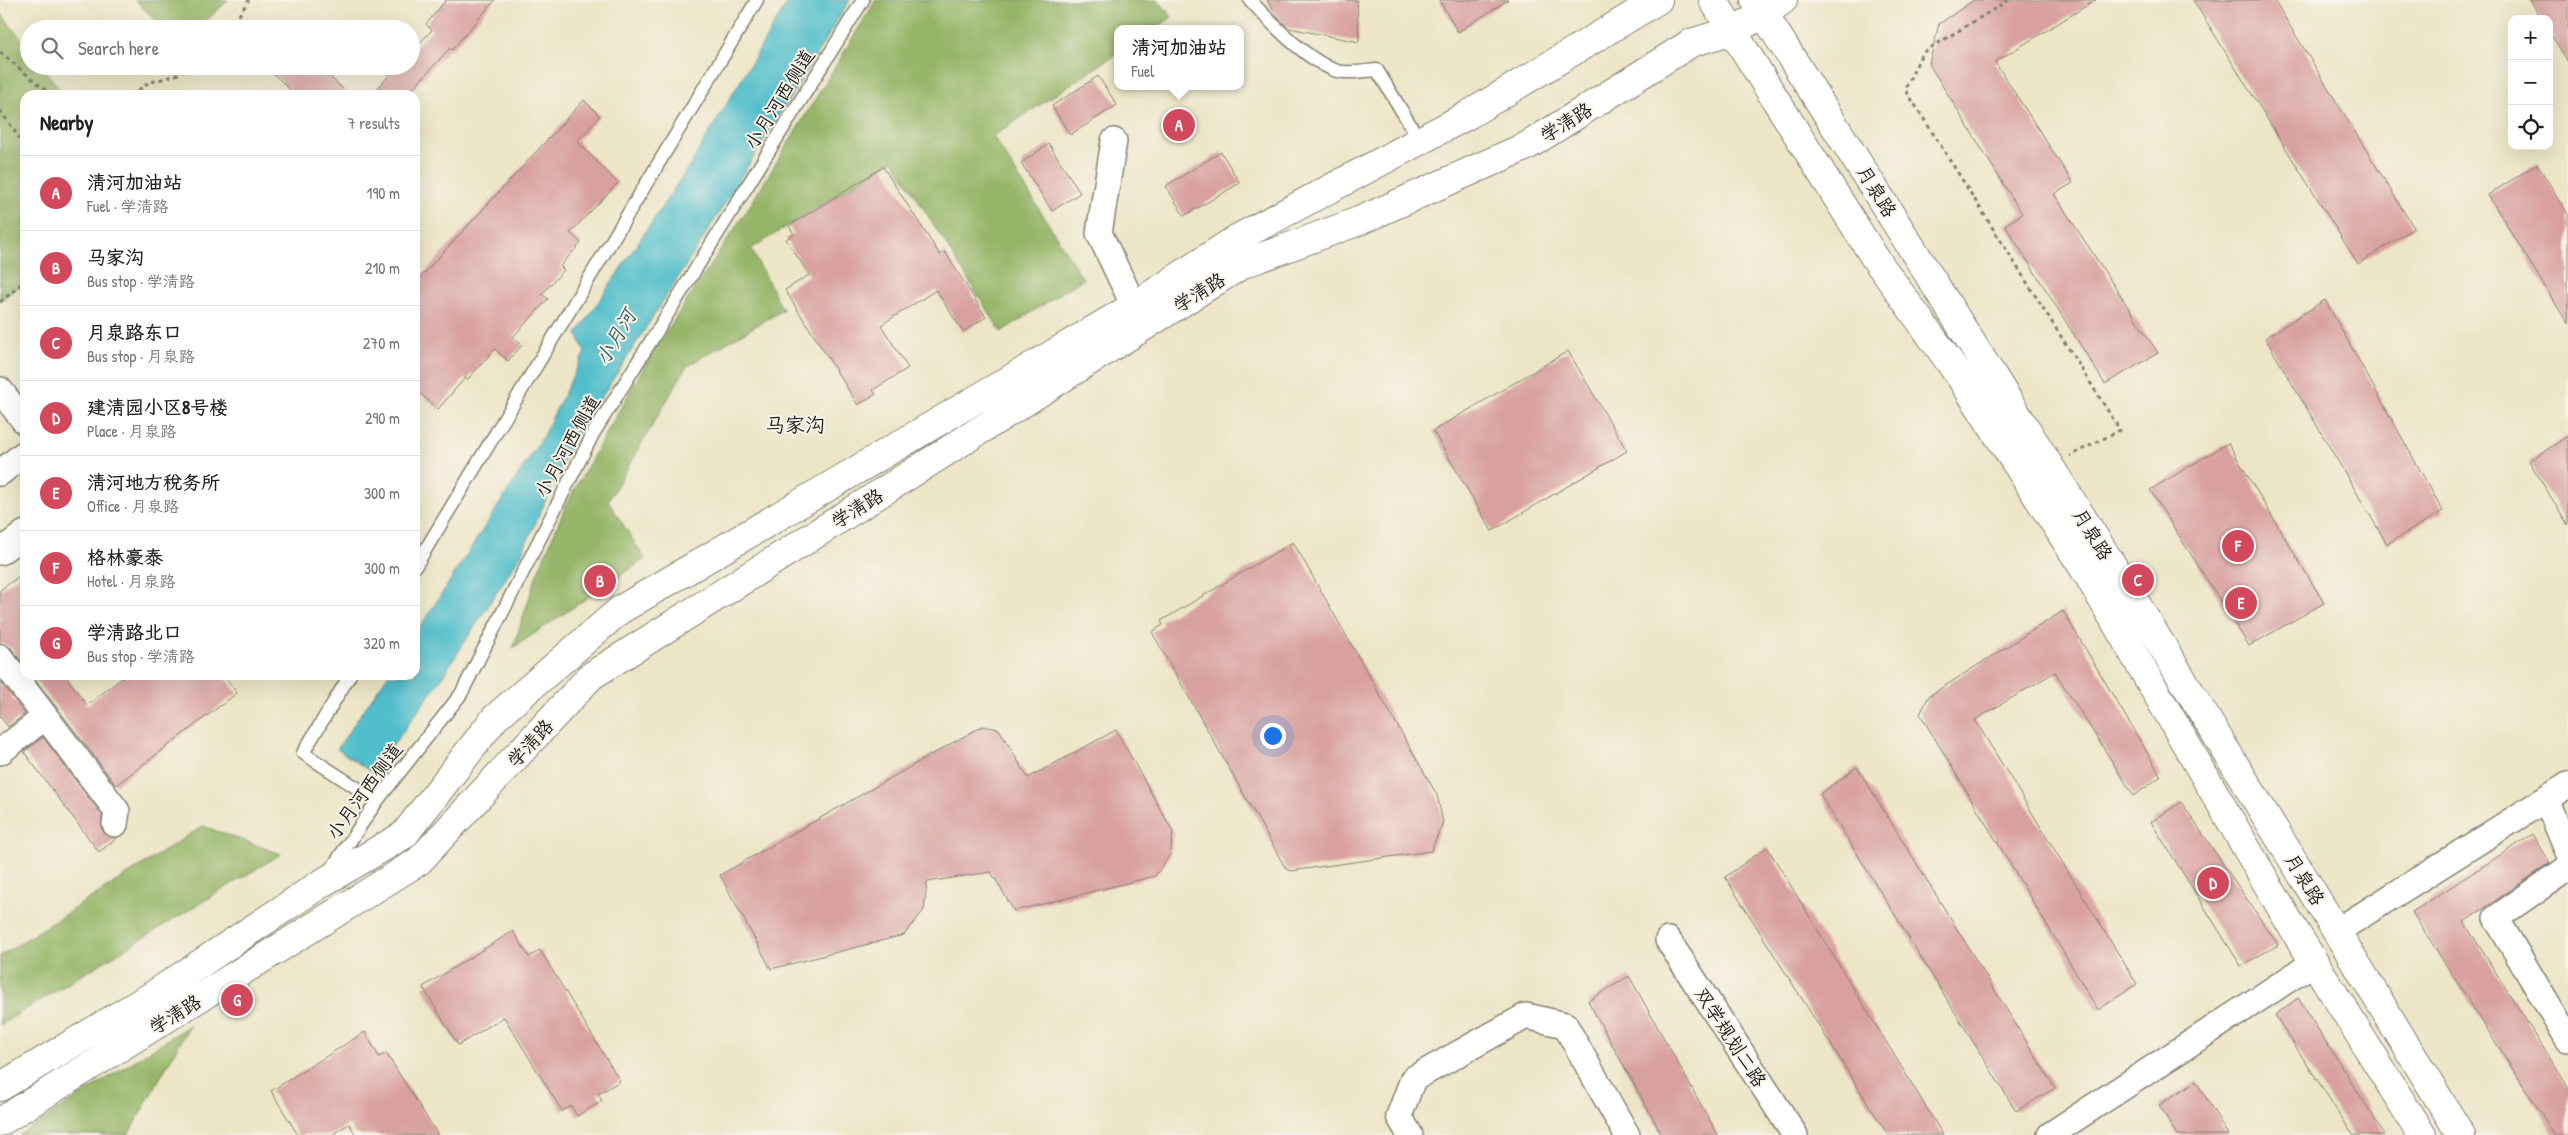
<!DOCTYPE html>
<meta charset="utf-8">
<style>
:root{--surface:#fff;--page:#f6f6f6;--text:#222;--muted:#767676;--line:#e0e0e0;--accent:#d1495b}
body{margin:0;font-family:"Patrick Hand","LXGW WenKai TC",sans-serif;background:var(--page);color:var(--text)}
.controls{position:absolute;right:15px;top:15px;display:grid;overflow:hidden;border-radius:10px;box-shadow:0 5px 20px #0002}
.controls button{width:45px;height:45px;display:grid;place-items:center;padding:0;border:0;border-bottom:1px solid var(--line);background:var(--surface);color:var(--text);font:25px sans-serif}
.you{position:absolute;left:1272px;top:735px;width:18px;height:18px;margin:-12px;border:4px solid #fff;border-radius:50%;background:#1a73e8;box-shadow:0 0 0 8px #1a73e833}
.badge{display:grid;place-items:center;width:32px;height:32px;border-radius:50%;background:var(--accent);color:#fff;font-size:16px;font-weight:700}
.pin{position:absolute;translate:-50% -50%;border:2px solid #fff;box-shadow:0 1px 5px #0006}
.popup{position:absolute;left:1114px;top:25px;width:130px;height:65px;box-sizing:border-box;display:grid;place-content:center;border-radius:10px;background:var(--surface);filter:drop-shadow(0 1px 4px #0005);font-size:16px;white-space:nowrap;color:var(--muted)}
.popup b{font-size:19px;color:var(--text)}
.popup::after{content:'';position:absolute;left:50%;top:100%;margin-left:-10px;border:10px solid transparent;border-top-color:var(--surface)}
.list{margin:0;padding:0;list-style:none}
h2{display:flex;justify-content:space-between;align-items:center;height:65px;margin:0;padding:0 20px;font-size:21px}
h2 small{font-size:16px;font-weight:400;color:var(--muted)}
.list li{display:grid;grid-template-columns:32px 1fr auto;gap:15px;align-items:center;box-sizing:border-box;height:75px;padding:0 20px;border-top:1px solid var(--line)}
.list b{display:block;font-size:19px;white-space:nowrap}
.list p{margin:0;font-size:16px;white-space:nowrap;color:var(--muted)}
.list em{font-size:16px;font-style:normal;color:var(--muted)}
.icon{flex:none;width:28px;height:28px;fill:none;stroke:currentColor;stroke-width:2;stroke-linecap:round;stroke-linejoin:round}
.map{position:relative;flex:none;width:2568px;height:1135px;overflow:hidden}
.search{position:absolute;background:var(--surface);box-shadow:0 5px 20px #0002;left:20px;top:20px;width:400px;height:55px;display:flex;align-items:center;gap:12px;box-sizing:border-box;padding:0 18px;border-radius:28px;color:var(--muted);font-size:19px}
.panel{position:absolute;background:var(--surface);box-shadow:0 5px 20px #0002;left:20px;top:90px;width:400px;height:590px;border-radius:15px}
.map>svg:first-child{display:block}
.forest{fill:#95b568;stroke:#586842}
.water{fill:#51becb;stroke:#366d74}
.building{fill:#d8a09f}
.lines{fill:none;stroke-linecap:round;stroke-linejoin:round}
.lane-casing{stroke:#848071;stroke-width:15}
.street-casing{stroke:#848071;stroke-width:28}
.secondary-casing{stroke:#848071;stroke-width:30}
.primary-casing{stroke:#848071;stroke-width:30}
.path{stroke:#848071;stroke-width:3;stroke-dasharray:4 4;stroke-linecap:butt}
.lane{stroke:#fff;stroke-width:12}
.street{stroke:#fff;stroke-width:25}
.secondary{stroke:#fff;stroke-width:28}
.primary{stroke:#fff;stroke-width:28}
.labels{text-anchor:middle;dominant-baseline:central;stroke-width:4;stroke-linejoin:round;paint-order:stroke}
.street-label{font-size:19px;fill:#1c1c1c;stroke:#f7f3e8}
.water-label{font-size:20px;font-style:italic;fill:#315d62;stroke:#f7f3e8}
.neighbourhood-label{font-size:20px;fill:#1c1c1c;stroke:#f7f3e8}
</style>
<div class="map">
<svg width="2568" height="1135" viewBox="0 0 2568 1135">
<rect width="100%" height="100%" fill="#f7f3e8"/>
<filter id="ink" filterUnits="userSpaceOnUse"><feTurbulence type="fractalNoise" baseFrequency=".02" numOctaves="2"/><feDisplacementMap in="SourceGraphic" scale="10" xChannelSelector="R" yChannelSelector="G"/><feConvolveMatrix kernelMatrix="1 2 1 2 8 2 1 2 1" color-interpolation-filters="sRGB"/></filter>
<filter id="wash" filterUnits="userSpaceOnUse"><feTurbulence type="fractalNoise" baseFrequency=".0096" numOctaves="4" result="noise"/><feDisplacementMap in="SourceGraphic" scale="20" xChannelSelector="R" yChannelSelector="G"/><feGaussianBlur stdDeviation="1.12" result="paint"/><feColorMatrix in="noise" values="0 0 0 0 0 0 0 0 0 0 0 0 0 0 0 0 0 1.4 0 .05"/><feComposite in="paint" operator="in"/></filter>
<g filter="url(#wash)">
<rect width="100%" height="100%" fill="#ece5c6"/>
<!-- forest -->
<path class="forest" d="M135,0H228L198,29H165Z
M876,0H1158L1172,17L1154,29H1118V53L993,136L1083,279L1001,332L893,160L751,249L783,310L687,366L608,501L645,559L513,648L537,574L567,503L647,361L751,204Z
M0,12L29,49V66H42L64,95H25V282L0,301Z
M203,826L281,854L0,1025V956Z
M190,1025L128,1135H19Z"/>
<!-- water -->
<path class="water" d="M789,0H850L706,234L569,448L522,553L441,679L373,773L337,749L388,675H415V635L542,438L585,352L577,334L692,162Z"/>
<g id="blocks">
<!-- building -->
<path class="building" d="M446,0H495L452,50L450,48L407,95H371L398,66H411V52L432,30L426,24Z
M1267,0H1357L1359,42L1289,28L1278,18Z
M1439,0H1508L1458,32Z
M1974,0H2096L1995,62L2073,183L2054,194L2158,353L2105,384L2005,225L2022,214L1929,64L1939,24Z
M2193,0H2274L2414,228L2358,264Z
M2530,0H2568V62L2549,31V19H2541Z
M265,66H319L349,95H296Z
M1098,76L1117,105L1070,135L1052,106Z
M584,100L600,116L577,141L618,183L570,233L581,243L560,266L564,270L542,294L548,299L513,337L522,345L508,361L495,349L467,380L465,378L438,409L415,389V283Z
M1049,144L1080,193L1052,211L1021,163Z
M1221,152L1240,183L1184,216L1166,186Z
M2537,164L2568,214V324L2488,195Z
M883,167L940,255L945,252L986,317L963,332L936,290L881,325L908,368L873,390L876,394L858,405L785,290L809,275L786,239L794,234L789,226Z
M2325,300L2443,511L2387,544L2265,338Z
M1568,351L1627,451L1492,531L1433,431Z
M2568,436V525L2529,461Z
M2228,443L2324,603L2249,646L2150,490Z
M1293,542L1437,795L1443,822L1431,851L1291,871L1286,869L1152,632L1163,625L1161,621Z
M25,572V666L11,648L0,643V590Z
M2063,611L2161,776L2134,796L2055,672L1975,720L2137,984L2098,1010L1920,714L1929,696Z
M32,675H65L87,705L126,675H224L237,693L116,785Z
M0,681L25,714L8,727L0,716Z
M982,726L999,729L1028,778L1116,730L1173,832L1170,855L1155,876L1014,911L991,872L927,882L924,910L904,935L771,969L720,875Z
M43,737L102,816L101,829L106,835L117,838L99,852L24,752Z
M1857,767L2055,1088L2016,1111L1820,794Z
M2181,802L2278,945L2241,966L2151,822Z
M2533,834L2550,863L2464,922L2568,1087V1135H2555L2412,912Z
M1767,847L1943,1135H1888L1725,877Z
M513,931L529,957L540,950L620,1081L598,1094L602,1101L577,1116L571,1106L562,1111L504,1017L458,1045L423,987Z
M1629,976L1718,1135H1662L1588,1001Z
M2298,998L2385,1135H2353L2275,1015Z
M365,1032L379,1057L386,1053L438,1135H356L349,1124L331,1135H298L271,1091Z
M2196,1081L2228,1135H2177L2159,1105Z"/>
</g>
</g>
<g filter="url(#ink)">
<use href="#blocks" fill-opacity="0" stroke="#848071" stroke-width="1"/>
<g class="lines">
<!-- lane casing -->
<g class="lane-casing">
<path id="lane" d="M1250,0C1271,23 1307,61 1337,71C1348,74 1365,71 1377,70L1420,141
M415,567L757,0
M350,675L303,753L377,801
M330,871L377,801L461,694L593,434L863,0"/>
</g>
<!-- street casing -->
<g class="street-casing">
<path id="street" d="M1114,141L1099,233L1134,306
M0,390L25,422
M0,473L25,453
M0,552L25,533
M0,657L117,811L115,824
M0,752L45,717
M2546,799L2568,852
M2568,868L2496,918L2568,1039
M2337,931L2568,785
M1668,940L1795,1135
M1410,1135L1399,1116L1413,1079L1526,1016L1565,1025L1627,1135
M2050,1135L2315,962"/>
</g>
<!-- secondary casing -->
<g class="secondary-casing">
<path id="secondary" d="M1713,0L1875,258L1959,375L2088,575L2291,925L2422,1135
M1755,0L2126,587L2461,1135"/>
</g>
<!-- primary casing -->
<g class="primary-casing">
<path id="primary" d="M0,1087L153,995L322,883L404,835L495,718L620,610L1134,306L1238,238L1468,115L1658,0
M0,1122L419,861L591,676L1243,264L1359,221L1527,146L1691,43L1733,30L1763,15L1783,0"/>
</g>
<!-- path -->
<path class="path" d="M2009,0L1922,53L1905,89L2120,430L2070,456
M230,29L249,0
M0,52L45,90L54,95
M132,95L148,83L176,75L191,66
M0,110L25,146
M0,302L25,281"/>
<!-- lane -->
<use href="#lane" class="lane"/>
<!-- street -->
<use href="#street" class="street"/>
<!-- secondary -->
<use href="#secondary" class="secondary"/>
<!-- primary -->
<use href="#primary" class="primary"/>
</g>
</g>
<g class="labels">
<!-- street labels -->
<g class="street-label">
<text transform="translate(779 99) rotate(-58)">小月河西侧道</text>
<text transform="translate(1566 122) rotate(-32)">学清路</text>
<text transform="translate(1877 191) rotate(58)">月泉路</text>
<text transform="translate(1199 292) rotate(-32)">学清路</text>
<text transform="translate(567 446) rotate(-61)">小月河西侧道</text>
<text transform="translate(857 508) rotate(-32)">学清路</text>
<text transform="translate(2093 534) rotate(58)">月泉路</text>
<text transform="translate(530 743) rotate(-47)">学清路</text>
<text transform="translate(364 791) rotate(-54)">小月河西侧道</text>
<text transform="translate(2305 879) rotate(58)">月泉路</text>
<text transform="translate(175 1014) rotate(-32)">学清路</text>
<text transform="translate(1731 1037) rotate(57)">双学规划二路</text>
</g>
<!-- water labels -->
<g class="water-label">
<text transform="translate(615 337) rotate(-60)">小月河</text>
</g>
<!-- neighbourhood labels -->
<g class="neighbourhood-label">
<text x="795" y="424">马家沟</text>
</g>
</g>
</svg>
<div class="controls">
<button>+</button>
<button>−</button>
<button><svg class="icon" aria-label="locate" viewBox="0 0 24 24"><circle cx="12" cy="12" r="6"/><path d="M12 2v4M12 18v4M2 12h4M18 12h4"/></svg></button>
</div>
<div class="you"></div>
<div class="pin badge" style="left:1179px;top:125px">A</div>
<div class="popup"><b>清河加油站</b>Fuel</div>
<div class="pin badge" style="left:600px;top:581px">B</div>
<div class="pin badge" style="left:2138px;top:580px">C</div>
<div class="pin badge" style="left:2213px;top:883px">D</div>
<div class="pin badge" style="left:2241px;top:603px">E</div>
<div class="pin badge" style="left:2238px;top:546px">F</div>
<div class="pin badge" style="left:237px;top:1000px">G</div>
<div class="search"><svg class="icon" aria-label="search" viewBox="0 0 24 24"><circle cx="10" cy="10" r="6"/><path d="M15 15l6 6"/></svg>Search here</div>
<section class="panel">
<h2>Nearby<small>7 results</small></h2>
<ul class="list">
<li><span class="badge">A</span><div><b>清河加油站</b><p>Fuel · 学清路</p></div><em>190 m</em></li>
<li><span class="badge">B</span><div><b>马家沟</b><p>Bus stop · 学清路</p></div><em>210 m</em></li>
<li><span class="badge">C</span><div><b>月泉路东口</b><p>Bus stop · 月泉路</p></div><em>270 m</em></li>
<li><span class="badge">D</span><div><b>建清园小区8号楼</b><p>Place · 月泉路</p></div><em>290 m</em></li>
<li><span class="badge">E</span><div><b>清河地方税务所</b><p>Office · 月泉路</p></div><em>300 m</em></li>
<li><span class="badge">F</span><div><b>格林豪泰</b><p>Hotel · 月泉路</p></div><em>300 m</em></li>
<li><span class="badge">G</span><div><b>学清路北口</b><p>Bus stop · 学清路</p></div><em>320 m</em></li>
</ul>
</section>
</div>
